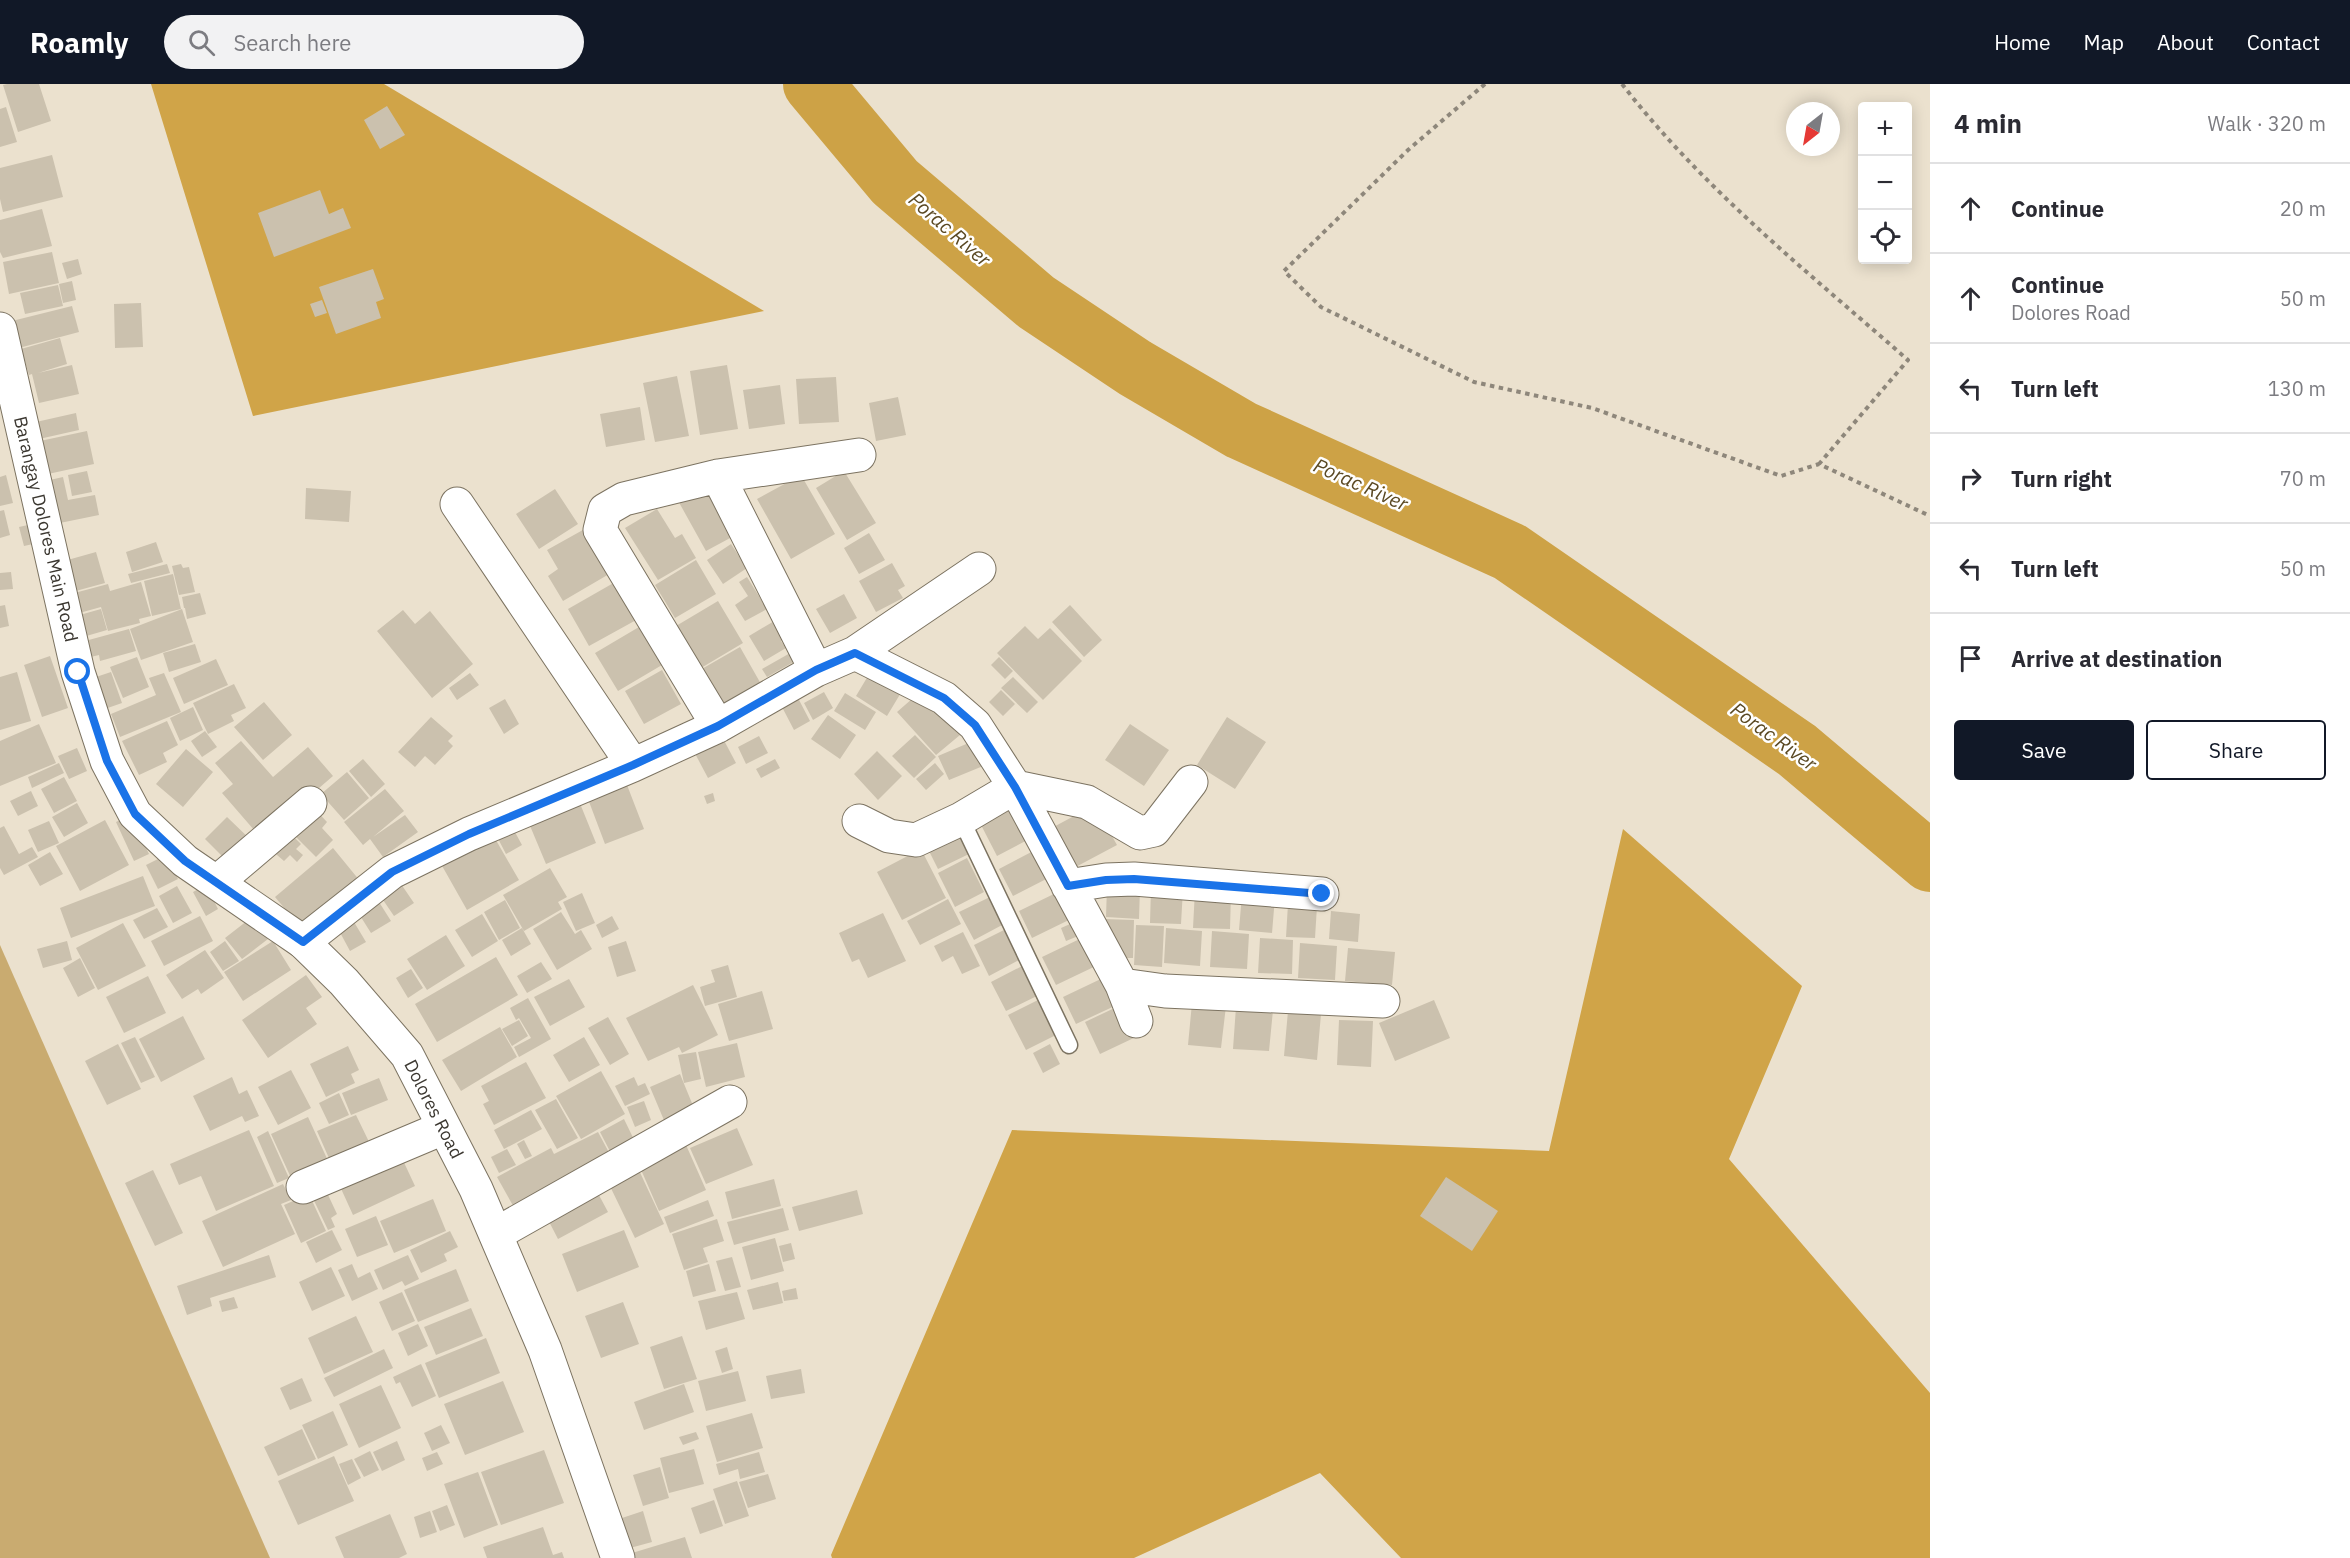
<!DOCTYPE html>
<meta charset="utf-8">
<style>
:root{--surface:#fff;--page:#f2f2f3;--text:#2b2b33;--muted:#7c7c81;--line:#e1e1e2;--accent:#111827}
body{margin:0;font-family:"IBM Plex Sans",sans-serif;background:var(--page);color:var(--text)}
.controls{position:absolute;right:18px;top:18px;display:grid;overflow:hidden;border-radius:6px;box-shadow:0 3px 15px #0003}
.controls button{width:54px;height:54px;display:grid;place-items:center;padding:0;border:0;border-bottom:2px solid var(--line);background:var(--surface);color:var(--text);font:30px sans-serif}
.compass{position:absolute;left:1786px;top:18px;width:54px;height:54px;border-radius:50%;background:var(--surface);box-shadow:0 3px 15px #0003;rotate:211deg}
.stop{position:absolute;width:18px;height:18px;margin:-14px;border:4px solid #1a73e8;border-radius:50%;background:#fff}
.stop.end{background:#1a73e8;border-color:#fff;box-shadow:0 2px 6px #0008}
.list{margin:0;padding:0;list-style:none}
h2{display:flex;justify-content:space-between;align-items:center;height:78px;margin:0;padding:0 24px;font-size:26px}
h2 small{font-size:20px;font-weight:400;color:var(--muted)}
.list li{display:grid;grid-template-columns:39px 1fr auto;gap:18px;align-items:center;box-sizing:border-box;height:90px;padding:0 24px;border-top:2px solid var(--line)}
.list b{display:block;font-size:22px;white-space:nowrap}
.list p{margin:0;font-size:20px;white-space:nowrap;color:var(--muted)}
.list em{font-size:20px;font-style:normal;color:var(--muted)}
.actions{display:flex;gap:12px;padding:18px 24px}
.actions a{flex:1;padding:14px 0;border:2px solid var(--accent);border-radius:6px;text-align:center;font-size:21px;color:var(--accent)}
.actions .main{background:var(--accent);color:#fff}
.icon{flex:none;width:33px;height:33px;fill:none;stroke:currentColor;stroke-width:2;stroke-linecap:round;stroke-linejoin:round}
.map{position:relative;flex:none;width:1930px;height:1474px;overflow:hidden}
header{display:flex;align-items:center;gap:36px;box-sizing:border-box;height:84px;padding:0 30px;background:var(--accent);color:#fff}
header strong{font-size:28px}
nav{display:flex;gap:33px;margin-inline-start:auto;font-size:21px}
.search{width:420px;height:54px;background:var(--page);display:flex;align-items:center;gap:15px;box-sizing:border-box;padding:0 21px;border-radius:33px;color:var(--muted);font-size:22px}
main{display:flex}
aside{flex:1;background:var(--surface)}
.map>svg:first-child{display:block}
.green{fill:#c9ab70}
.forest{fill:#d0a448}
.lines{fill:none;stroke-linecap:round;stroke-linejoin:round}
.river{stroke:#cda246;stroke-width:60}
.building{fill:#cbc1ae}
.service-casing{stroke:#7c7361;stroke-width:19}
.minor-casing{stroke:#7c7361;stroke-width:35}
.tertiary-casing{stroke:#7c7361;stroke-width:35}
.path{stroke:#8e877b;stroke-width:4;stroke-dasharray:4.5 4.5;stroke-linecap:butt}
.service{stroke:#fff;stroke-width:16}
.minor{stroke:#fff;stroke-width:33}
.tertiary{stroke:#fff;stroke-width:33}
.route{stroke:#1a73e8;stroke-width:8}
.labels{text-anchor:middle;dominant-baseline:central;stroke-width:5;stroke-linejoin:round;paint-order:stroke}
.street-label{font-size:18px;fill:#3b3730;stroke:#fff}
.water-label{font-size:20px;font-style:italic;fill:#5b4923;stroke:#fff}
</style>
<header>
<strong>Roamly</strong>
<div class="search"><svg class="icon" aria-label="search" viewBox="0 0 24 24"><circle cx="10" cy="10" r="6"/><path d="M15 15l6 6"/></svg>Search here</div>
<nav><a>Home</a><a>Map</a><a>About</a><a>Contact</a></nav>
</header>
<main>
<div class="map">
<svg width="1930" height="1474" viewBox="0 0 1930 1474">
<rect width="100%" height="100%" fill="#ebe1ce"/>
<!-- green -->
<path class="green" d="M0,861L270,1474H0Z"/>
<!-- forest -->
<path class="forest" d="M151,0H384L764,227L253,332Z
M1623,745L1802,902L1729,1075L1930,1309V1474H1401L1320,1389L1134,1474H832L831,1471L1012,1046L1549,1067Z"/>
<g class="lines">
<!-- river -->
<path class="river" d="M813,0L895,98L1036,218L1135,284L1241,346L1510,468L1797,666L1930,778"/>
</g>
<!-- building -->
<path class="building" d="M7,0H39L51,37L18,48L3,1Z
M387,22L405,51L380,65L364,36Z
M6,23L17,58L0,63V25Z
M52,71L63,113L3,128L0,115V84Z
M320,106L329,130L343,124L351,144L274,173L258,129Z
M42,125L52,162L3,174L0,168V136Z
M52,168L59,199L9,210L3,178Z
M78,175L82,190L67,195L62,179Z
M373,185L384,215L376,218L381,234L336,250L319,203Z
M72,197L76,216L63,219L59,200Z
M58,201L63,222L25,230L20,209Z
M322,216L327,229L315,233L310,220Z
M141,219L143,263L115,264L114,220Z
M72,222L79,248L15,265L8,238Z
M60,254L67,280L38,289L72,281L79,310L39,319L32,290L29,291L21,265Z
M727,281L738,345L700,351L690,287Z
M677,292L689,352L655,358L643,299Z
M836,293L839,338L799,340L796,295Z
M780,301L785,340L749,345L743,306Z
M898,313L906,351L876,357L869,319Z
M640,323L645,356L606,363L600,330Z
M76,329L79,346L39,355L36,338Z
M87,347L94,380L48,390L40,357Z
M87,387L92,408L72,412L68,391Z
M844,387L876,439L847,456L816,404Z
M6,391L13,419L0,422V393Z
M801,391L835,450L791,475L757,415Z
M63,393L68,416L95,411L99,431L50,441L41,398Z
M703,399L732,453L706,467L676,413Z
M306,404L351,407L349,438L305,435Z
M555,405L578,440L539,465L516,430Z
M657,425L675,454L682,450L696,474L658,496L625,444Z
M4,426L10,451L0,454V427Z
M28,441L33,460L24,462L19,443Z
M590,442L616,486L563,517L548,492L558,485L547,466Z
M869,449L885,476L859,490L844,464Z
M156,458L163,478L132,488L126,468Z
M731,460L747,484L723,500L707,476Z
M96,468L105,499L72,508L64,477Z
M696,476L716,510L675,534L655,501Z
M892,479L905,502L898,506L903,514L876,528L859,497Z
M167,480L170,489L131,499L128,490Z
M181,480L183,484L189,483L195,508L179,511L172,482Z
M11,488L13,505L0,506V489Z
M173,490L181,525L152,532L144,497Z
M747,493L767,525L745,537L735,521L748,512L739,498Z
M617,497L638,535L589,562L568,525Z
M141,498L151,532L139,535L140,539L108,547L101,523L72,531L67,511L108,500L110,507Z
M200,509L206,530L187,535L185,524H186H184L182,513Z
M844,510L857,534L830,549L816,525Z
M718,517L743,559L701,584L676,542Z
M5,521L9,542L0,544V522Z
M1070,521L1102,556L1084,573L1052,538Z
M101,525L107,546L76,555L69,534Z
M182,525L193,558L141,576L130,545Z
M403,526L415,540L430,527L473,580L432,614L377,547Z
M776,536L786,554L781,557L786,564L764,577L749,552Z
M1025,542L1038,555L1050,544L1082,577L1043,616L997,569Z
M639,543L662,581L618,607L595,569Z
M129,545L136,567L100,577L99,571L78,576L74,560Z
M195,560L201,578L169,588L163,569Z
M740,563L761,600L722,623L700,586Z
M792,568L797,576L767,593L762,585Z
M50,572L68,624L42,633L24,581Z
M137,573L149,603L123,614L110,583Z
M999,573L1013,587L1005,595L991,581Z
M216,575L228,601L184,620L173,594Z
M874,582L905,602L887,632L856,612Z
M662,586L681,620L644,640L625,607Z
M17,588L31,637L0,646V593Z
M111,588L122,619L99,627L87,596Z
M164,589L181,628L120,653L111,630L156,611L149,594Z
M470,589L479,601L457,616L449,604Z
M1013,593L1038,618L1027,629L1001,604Z
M234,600L246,624L231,631L234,637L208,650L193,619Z
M1001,606L1015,620L1003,632L989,618Z
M921,607L960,651L936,671L897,628Z
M824,608L833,624L813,636L804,619Z
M845,609L876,628L865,646L834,627Z
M798,614L810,637L794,646L782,623Z
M505,615L519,640L504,650L489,624Z
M264,618L292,651L263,676L234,643Z
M193,623L203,646L180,657L170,634Z
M828,631L856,651L840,675L811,655Z
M431,633L453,652L448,657L453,662L435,681L425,672L415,683L398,668Z
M1227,633L1266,658L1235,705L1197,681Z
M167,637L178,661L163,669L167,678L139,691L122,657Z
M39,640L56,679L0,702V657Z
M1130,640L1169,666L1144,702L1105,676Z
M205,647L217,663L202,673L191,657Z
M719,647L736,679L708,694L691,662Z
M915,651L936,673L914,694L892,672Z
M759,652L768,669L746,680L738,663Z
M978,655L988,680L949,696L938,672Z
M241,657L273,693L308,663L333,692L261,754L222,709L233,700L215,679Z
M77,664L87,687L69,695L58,672Z
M186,665L213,688L183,723L156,700Z
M877,667L902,692L878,716L854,690Z
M363,675L385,700L371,713L349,687Z
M775,675L780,684L761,694L756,685Z
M59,679L64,689L32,704L28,693Z
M935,679L944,690L926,706L916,695Z
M347,688L369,714L344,736L321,710Z
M64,693L77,717L54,729L41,705Z
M627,701L644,745L605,760L588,715Z
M385,705L404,727L373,753L405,731L418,748L383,773L370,755L363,761L344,738Z
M31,707L38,722L18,732L10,717Z
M713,709L715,717L707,720L704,712Z
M579,717L596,759L546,780L528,737Z
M1015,717L1033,753L997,772L979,737Z
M77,719L88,739L64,753L52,733Z
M311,721L327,738L322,744L333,756L316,773L287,744Z
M1087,725L1100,731L1117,761L1070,786L1048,746Z
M130,731L149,770L134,777L116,738Z
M227,733L253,758L231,781L205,755Z
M105,736L129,781L80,807L56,762Z
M49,737L59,759L38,768L28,746Z
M510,739L522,761L506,770L494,747Z
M4,742L19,770L32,763L38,773L4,791L0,784V744Z
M955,742L969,770L938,785L924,757Z
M288,747L301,760L296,765L303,771L297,778L290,771L284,777L270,765Z
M493,751L519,796L467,826L441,780Z
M1041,763L1056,790L1013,812L999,785Z
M333,764L360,797L302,845L275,813Z
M921,765L946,814L902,836L877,788Z
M50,768L63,790L40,802L28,781Z
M166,771L178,795L158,805L146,781Z
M967,774L984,808L955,823L938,789Z
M550,784L567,813L558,818L562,825L524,847L503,811Z
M143,792L155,822L71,854L60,824Z
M401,800L414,819L394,832L381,813Z
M206,801L218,825L206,832L193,808Z
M177,802L192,829L173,839L159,812Z
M1107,802L1140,804L1139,835L1106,833Z
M1151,804L1183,805L1181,840L1150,839Z
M1062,806L1075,833L1032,854L1019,827Z
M1195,806L1231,808L1230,845L1193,844Z
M582,809L595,839L576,847L563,818Z
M1242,810L1275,813L1272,849L1239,846Z
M990,813L1004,840L974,856L959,828Z
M948,815L961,840L920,861L907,837Z
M505,816L520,844L499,856L484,828Z
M379,818L391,837L371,849L359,830Z
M1288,820L1317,822L1315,854L1286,853Z
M157,824L168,843L144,855L133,836Z
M1331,827L1360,830L1358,858L1329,855Z
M561,828L575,850L581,846L592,865L557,886L533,845Z
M883,829L906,877L868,894L859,875L852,878L839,849Z
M482,830L498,857L472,873L455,846Z
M200,832L213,857L164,882L151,857Z
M612,832L619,845L602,854L596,841Z
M252,833L268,855L242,875L225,854Z
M351,833L366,858L350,867L336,841Z
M1104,835L1134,836L1133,874H1114Z
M1077,837L1083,850L1066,857L1061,844Z
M123,839L146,882L98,906L76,864Z
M1136,841L1164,842L1162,883L1134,881Z
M522,844L531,860L511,872L502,856Z
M1166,844L1202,847L1200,882L1164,879Z
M1006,845L1021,875L989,892L974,861Z
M1212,847L1249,850L1247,885L1210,883Z
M963,848L980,882L962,890L953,872L942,878L934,862Z
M446,851L465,882L427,906L407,875Z
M1086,852L1100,880L1056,901L1042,873Z
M1260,854L1293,856L1292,890L1258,889Z
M67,857L72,876L43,884L37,865Z
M225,857L239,877L223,887L210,868Z
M273,857L291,886L243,917L224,888Z
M626,857L636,887L617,893L608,863Z
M1300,859L1337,862L1335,896L1298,894Z
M1348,864L1395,868L1392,901L1345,897Z
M205,866L224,894L201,910L198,905L182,915L166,891Z
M496,873L518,911L437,958L415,920Z
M80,874L95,904L78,913L63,884Z
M541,878L552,895L527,909L517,892Z
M1026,880L1041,910L1006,927L991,898Z
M728,881L737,913L705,922L700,903L715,898L711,886Z
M411,885L423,904L408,914L396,894Z
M306,891L322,913L306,924L317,940L268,974L242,936Z
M148,892L166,929L124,949L106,913Z
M1105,893L1119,920L1076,940L1063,913Z
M569,895L585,923L550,942L534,913Z
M693,901L718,951L682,969L679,963L648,977L626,934Z
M762,907L773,945L729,957L718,920Z
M528,914L551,955L519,973L514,963L531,954L519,934L516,936L510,924Z
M1042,914L1060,949L1026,966L1008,931Z
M1434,916L1450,954L1395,977L1379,939Z
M1192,919L1226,922L1221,964L1188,961Z
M1123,920L1138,952L1100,970L1085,938Z
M1236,923L1273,926L1269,967L1233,965Z
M1288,927L1321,930L1317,976L1284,972Z
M183,932L205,975L161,998L139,955Z
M608,933L629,970L610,981L588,944Z
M519,936L528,952L512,962L502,945Z
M1339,936L1373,937L1371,983L1337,981Z
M500,943L517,973L461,1007L442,976Z
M135,953L155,993L141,999L121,959Z
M584,953L600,981L569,998L553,971Z
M737,959L745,993L706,1003L698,968Z
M118,960L141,1005L107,1021L85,977Z
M1050,960L1060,980L1043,989L1033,969Z
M348,962L359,986L351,990L355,999L326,1013L310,980Z
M696,968L701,995L684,999L678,971Z
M526,978L546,1014L494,1041L483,1020L489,1017L481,1002Z
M291,986L311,1024L278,1041L258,1003Z
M601,987L625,1030L581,1055L556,1012Z
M680,990L696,1029L666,1041L650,1003Z
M232,993L239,1010L247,1006L259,1032L245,1038L242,1032L210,1047L193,1012Z
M634,993L638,1002L645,999L650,1010L625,1022L615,1002Z
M379,994L388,1016L351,1031L342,1009Z
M339,1009L349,1031L329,1040L319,1019Z
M556,1015L578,1054L557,1065L535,1026Z
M644,1017L651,1036L635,1043L627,1023Z
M531,1026L542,1045L504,1065L494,1046Z
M356,1031L372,1064L332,1081L317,1047Z
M308,1033L329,1079L292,1096L271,1050Z
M624,1035L639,1066L615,1077L600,1048Z
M737,1044L753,1081L706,1100L690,1064Z
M249,1046L274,1102L216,1127L201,1092L179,1101L170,1080Z
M268,1047L289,1094L277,1099L257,1053Z
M598,1048L613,1076L516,1127L497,1093L551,1064L554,1070Z
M524,1056L532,1072L525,1075L517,1060Z
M686,1061L706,1106L659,1127L639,1081Z
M507,1065L516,1081L499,1089L491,1073Z
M400,1070L415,1102L353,1131L338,1098Z
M637,1082L664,1140L635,1154L607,1096Z
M153,1086L183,1149L155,1162L125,1099Z
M1446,1093L1498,1127L1472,1167L1420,1132Z
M774,1095L781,1122L732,1135L725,1108Z
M322,1098L337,1130L331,1134L335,1143L328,1146L308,1104Z
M283,1100L291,1116L281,1120L295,1150L223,1183L202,1137Z
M593,1100L608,1128L558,1155L543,1126Z
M857,1106L863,1130L799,1147L792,1123Z
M309,1110L326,1147L301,1159L284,1121Z
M433,1115L446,1147L394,1169L380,1137Z
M708,1116L714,1132L670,1149L664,1133Z
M783,1124L789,1146L734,1161L727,1138Z
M376,1132L388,1161L357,1173L345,1145Z
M717,1135L724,1157L703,1164L708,1178L684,1186L672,1150Z
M332,1146L342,1166L316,1179L306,1158Z
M624,1146L639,1183L577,1208L562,1170Z
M450,1147L458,1163L444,1170L447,1177L421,1189L410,1166Z
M775,1154L784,1187L751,1196L742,1163Z
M791,1159L795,1175L783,1178L779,1162Z
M269,1171L276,1193L210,1214L212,1222L187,1231L177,1202Z
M408,1171L419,1195L405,1202L402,1197L383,1206L374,1186Z
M732,1173L741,1203L725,1207L716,1177Z
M352,1180L358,1194L370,1188L378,1205L352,1217L338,1186Z
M709,1180L716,1207L693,1213L686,1187Z
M331,1183L345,1212L312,1227L299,1198Z
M456,1185L469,1217L418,1238L404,1206Z
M778,1198L783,1219L753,1226L747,1206Z
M796,1204L798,1215L784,1217L782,1207Z
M402,1208L415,1237L392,1247L379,1218Z
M737,1208L745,1235L706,1246L698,1217Z
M234,1213L238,1224L222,1228L219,1217Z
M623,1218L639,1260L601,1274L585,1232Z
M471,1224L483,1252L436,1271L424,1243Z
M356,1232L373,1268L324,1290L308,1254Z
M418,1240L428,1262L408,1272L398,1249Z
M682,1252L697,1295L664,1305L650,1263Z
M486,1254L500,1289L439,1314L425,1279Z
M727,1263L733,1285L722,1289L715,1267Z
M384,1265L393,1284L334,1313L324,1294Z
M421,1280L436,1312L412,1323L400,1298L396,1300L393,1293Z
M801,1285L805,1309L771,1315L766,1292Z
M738,1287L746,1317L706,1327L698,1297Z
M302,1294L312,1317L290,1326L280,1304Z
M503,1297L524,1348L465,1371L444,1320Z
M684,1300L694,1328L644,1346L634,1318Z
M381,1301L401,1344L359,1364L339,1320Z
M333,1327L348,1361L318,1375L302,1341Z
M752,1329L763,1364L717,1378L706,1342Z
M441,1341L450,1359L432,1367L424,1349Z
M302,1345L316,1375L278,1392L264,1363Z
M696,1348L699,1355L683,1361L679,1353Z
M397,1357L405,1376L382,1387L373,1368Z
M694,1365L704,1400L669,1409L660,1374Z
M544,1366L564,1419L501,1441L481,1388Z
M370,1367L379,1386L364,1393L354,1375Z
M437,1368L443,1380L427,1387L422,1374Z
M759,1368L765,1388L740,1395L738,1385L719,1391L716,1380Z
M334,1372L354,1417L298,1441L278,1397Z
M352,1375L361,1394L348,1401L339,1380Z
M660,1383L669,1414L643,1422L633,1391Z
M478,1388L498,1441L464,1454L444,1400Z
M768,1390L776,1415L748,1424L739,1398Z
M737,1397L749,1432L725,1440L713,1405Z
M714,1416L723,1442L700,1450L691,1424Z
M447,1421L455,1441L440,1447L432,1427Z
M430,1427L437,1448L420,1454L414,1433Z
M643,1427L652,1458L630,1464L622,1434Z
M390,1430L407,1470L399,1474H344L335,1453Z
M543,1443L553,1471L562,1468L564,1474H487L483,1463Z
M685,1453L692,1474H634L632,1469Z"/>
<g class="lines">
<!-- service casing -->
<g class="service-casing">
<path id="service" d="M961,735L1069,961"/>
</g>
<!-- minor casing -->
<g class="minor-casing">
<path id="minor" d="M718,392L816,586
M457,420L633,681
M855,569L944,614L975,641L1015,703L1122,901L1136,937
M718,642L600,446L605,426L624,415L718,392L859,371
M859,737L889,752L916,756L961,735L1015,703L1087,718L1140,749L1154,746L1191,698
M217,798L310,719
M1068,802L1106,796L1134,795L1322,810
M303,858L392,788L469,750L633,681L718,642L816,586L855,569L979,485
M1122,901L1165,907L1383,917
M303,1103L443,1044
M496,1150L730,1018"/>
</g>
<!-- tertiary casing -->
<g class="tertiary-casing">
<path id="tertiary" d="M0,245L78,588L107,677L135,730L185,777L303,858L344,898L407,971L476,1105L545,1266L618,1474"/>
</g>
<!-- path -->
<path class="path" d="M1485,0L1408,66L1284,187L1321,223L1474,298L1592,324L1781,392L1819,380L1930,432
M1622,0C1703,105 1809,189 1908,276L1819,380"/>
<!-- service -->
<use href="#service" class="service"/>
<!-- minor -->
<use href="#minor" class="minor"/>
<!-- tertiary -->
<use href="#tertiary" class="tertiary"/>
</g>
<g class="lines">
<!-- route -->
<path class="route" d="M78,588L107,677L135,730L185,777L303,858L392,788L469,750L633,681L718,642L816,586L855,569L944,614L975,641L1015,703L1068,802L1106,796L1134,795L1322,810"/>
</g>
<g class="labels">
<!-- street labels -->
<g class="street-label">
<text transform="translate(46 445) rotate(77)">Barangay Dolores Main Road</text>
<text transform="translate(434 1025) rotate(63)">Dolores Road</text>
</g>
<!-- water labels -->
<g class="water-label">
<text transform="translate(950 145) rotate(41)">Porac River</text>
<text transform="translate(1361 400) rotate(24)">Porac River</text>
<text transform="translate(1774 652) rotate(36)">Porac River</text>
</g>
</g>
</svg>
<div class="controls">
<button>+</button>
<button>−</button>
<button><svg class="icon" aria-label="locate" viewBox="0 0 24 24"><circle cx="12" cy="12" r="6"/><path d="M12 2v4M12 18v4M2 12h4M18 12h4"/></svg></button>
</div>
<svg class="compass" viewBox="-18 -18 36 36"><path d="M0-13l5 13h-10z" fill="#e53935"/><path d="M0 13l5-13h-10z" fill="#7c7c81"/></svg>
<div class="stop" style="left:78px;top:588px"></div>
<div class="stop end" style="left:1322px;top:810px"></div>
</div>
<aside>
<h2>4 min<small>Walk · 320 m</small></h2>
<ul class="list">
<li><svg class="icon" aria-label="ahead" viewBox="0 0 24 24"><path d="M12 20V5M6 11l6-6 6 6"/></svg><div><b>Continue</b></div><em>20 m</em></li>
<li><svg class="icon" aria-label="ahead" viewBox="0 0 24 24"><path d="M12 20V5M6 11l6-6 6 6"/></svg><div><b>Continue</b><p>Dolores Road</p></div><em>50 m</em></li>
<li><svg class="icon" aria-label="left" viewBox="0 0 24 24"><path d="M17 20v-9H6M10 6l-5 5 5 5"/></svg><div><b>Turn left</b></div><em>130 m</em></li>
<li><svg class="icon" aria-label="right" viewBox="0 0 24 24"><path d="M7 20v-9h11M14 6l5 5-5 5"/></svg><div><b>Turn right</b></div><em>70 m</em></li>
<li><svg class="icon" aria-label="left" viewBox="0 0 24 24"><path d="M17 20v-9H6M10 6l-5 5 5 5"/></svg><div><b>Turn left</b></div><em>50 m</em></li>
<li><svg class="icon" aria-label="arrive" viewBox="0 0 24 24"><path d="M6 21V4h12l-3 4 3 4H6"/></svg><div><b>Arrive at destination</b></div></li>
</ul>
<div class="actions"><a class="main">Save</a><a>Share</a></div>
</aside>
</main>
